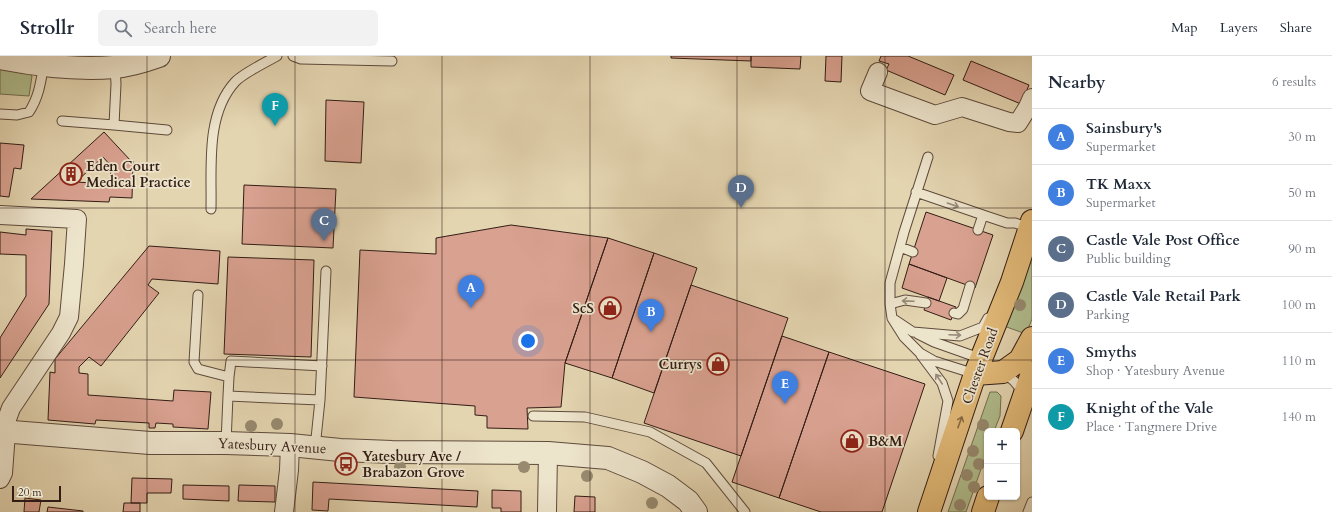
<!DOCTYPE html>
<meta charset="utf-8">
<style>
:root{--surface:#fff;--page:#f2f2f3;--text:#1f2937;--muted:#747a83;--line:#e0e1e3;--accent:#ea580c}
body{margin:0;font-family:Cardo,serif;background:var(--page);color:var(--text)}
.controls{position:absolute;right:12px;bottom:12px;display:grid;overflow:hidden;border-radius:6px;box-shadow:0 1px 3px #0004}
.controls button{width:36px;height:36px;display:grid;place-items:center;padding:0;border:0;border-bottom:1px solid var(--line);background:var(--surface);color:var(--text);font:20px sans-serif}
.scale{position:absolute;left:12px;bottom:10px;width:49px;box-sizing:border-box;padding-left:4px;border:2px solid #321d15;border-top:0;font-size:11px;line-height:14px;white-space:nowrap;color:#321d15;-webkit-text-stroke:3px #ede4cc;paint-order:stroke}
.you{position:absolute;left:528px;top:285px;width:14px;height:14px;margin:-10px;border:3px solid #fff;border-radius:50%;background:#1a73e8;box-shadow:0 0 0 6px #1a73e833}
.badge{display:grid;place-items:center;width:26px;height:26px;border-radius:50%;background:var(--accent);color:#fff;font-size:13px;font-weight:700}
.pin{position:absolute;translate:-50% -33px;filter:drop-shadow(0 1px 2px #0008)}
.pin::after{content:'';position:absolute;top:21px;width:14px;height:12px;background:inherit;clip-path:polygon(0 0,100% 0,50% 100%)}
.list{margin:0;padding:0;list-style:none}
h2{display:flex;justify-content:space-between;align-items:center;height:52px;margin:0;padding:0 16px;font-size:17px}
h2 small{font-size:13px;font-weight:400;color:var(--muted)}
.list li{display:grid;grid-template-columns:26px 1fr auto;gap:12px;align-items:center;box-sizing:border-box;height:56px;padding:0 16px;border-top:1px solid var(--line)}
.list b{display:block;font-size:15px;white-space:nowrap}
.list p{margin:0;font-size:13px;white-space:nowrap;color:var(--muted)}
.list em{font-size:13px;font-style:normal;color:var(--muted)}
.icon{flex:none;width:22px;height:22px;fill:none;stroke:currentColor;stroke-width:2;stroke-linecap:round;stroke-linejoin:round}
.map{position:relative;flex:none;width:1032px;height:456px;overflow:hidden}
header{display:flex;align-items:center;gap:24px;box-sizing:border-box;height:56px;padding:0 20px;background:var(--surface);border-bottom:1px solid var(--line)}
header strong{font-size:19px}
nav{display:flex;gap:22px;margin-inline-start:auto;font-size:14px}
.search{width:280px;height:36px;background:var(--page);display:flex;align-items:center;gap:10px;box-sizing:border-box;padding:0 14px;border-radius:6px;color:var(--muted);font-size:15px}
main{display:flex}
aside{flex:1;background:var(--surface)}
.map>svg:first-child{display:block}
.green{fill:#b1be8e;stroke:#726e52}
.building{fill:#d9a190;stroke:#321d15;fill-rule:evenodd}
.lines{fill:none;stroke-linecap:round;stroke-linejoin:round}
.service-casing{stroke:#5e4b3c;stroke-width:11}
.minor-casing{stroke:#5e4b3c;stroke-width:20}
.tertiary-casing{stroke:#5e4b3c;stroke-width:24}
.trunk-casing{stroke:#321d15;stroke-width:24}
.service{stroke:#ede4cc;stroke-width:9}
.minor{stroke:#ede4cc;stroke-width:18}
.tertiary{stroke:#ede4cc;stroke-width:22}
.trunk{stroke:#e2ba78;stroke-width:22}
.tree{fill:#978a6f}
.oneway{stroke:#998a7a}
.oneway2{stroke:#8a6c46}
.grid{fill:none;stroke:#321d15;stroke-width:1;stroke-opacity:0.55}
.labels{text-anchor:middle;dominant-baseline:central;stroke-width:3.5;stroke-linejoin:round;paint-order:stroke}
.poi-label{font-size:14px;font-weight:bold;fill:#321d15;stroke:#ede4cc;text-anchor:start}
.street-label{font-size:14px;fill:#321d15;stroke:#ede4cc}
</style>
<header>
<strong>Strollr</strong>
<div class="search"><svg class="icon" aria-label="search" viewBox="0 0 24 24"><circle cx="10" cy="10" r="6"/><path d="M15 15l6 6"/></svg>Search here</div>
<nav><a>Map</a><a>Layers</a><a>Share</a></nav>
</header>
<main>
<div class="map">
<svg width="1032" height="456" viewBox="0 0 1032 456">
<rect width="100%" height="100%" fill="#e4d5b1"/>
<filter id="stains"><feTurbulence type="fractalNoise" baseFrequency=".005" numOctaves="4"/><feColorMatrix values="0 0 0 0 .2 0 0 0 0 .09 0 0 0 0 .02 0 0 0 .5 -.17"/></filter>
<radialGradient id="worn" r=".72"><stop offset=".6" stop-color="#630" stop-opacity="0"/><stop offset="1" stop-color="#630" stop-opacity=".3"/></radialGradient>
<!-- green -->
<path class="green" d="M0,8L21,12L32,20L29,40L0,38Z
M1032,198V263L1026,278L1004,270Z
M990,336H997L1001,340L1000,360L994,375H987V396L966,456H948Z"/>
<!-- building -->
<path class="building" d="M671,0H751V5L671,2Z
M751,0H801L800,13L751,11Z
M826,0H842L841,26L825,25Z
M881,0H908L954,19L945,39L886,14L889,8L879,5Z
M971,5L1029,29L1021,48L963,24Z
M326,44L364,46L361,107L325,105Z
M104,76L131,105H133L132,142L110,141L109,146L31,143ZM103,101L111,110L110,128L76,126Z
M0,87L24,89L21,113L14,112L9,141L0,140Z
M244,129L336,133L333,192L242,188Z
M926,156L993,179L975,232L909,208Z
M511,169L608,182L565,307L561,351L527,352L528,373L487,372V360L475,359V350L354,341L360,194L436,198V182Z
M26,173L52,175L49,248L0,322V282L26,240V199L0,198V176L26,179Z
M608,182L654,197L612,322L565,307Z
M149,190L220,195L218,228L152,223L148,229L159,237L101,310L89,301L79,311V317L88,318V339L173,345L174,334L211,336L208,373L173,371V368L156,367L155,372H149V367L96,364L95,368L48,364L50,316L55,317V303Z
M654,197L697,212L654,337L612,322Z
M228,201L314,204L311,301L224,298Z
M909,208L947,222L939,245L902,232Z
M691,229L788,262L741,400L644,367Z
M928,241L956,251L951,264L924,254Z
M782,280L829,296L779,442L732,426Z
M829,296L925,328L882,456H821L779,442Z
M132,422L172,423L171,437H147V447H131Z
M313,426L478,435L477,451L329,443L328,455L312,454Z
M183,429L229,430V445L183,443Z
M239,429L275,430V446L238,445Z
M492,434L521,435V456H501V452H492Z
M575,440L595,441V456H574Z
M25,442L41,444L39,456H24Z
M124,447H140V456H123Z
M48,451L83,455V456H47Z"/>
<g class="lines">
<!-- service casing -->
<g class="service-casing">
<path id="service" d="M293,0L301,3L392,5
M115,11L116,28L114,69L167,74
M0,58L17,59L29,56C39,41 41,25 44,7
M62,65L114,69
M928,101L904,176L890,227V248L892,262L904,281L920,297L934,305L975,318
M916,136L983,159L978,174
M211,153C212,113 205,59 235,26C242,18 266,6 277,0
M983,159L1007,167H1015L1030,172
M900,191L913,196
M198,239L194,306L198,313L229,321
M890,248L905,244L926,247
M954,257L958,258L963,253L970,230
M895,264L913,276L960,280L983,271L988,262
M918,278L934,286L982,303
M921,299L942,327L948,345L938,400
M1003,316L1014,325L1024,337
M228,340L229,321L231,305L322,310
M320,344L326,215
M533,360L585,361L650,376L706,407L745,456
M226,387L228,340L320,344L315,392
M1028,456L1032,446"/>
</g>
<!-- minor casing -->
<g class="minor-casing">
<path id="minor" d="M878,16L870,35L935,59L962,51L1009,66L1018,67L1028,51L1032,42
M0,159L77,163L74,208L69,261L61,277L11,352L7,363L3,417L0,423
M284,456L289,414L290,389
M547,456L548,397"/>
</g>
<!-- tertiary casing -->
<g class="tertiary-casing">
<path id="tertiary" d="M0,2C36,9 78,14 114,11C130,10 145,5 159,0
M0,375L150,387H226L290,389L340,394L392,396L548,397L608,402L642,416L668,430L688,445L696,456"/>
</g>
<!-- trunk casing -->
<g class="trunk-casing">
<path id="trunk" d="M975,318L1003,316L1020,304L1032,282
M1012,375L1032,317
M929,456L975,318L1012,226L1032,165
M983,456L988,441"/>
</g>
<!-- service -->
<use href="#service" class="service"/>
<!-- minor -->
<use href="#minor" class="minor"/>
<!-- tertiary -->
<use href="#tertiary" class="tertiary"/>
<!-- trunk -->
<use href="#trunk" class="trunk"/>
</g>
<!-- trees -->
<g class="tree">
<circle cx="1020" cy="249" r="6"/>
<circle cx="277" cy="368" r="6"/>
<circle cx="983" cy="369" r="6"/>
<circle cx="251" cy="370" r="6"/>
<circle cx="973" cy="395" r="6"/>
<circle cx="979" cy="408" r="6"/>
<circle cx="400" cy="411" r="6"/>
<circle cx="524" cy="411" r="6"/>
<circle cx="967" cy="419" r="6"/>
<circle cx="587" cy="420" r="6"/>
<circle cx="974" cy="431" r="6"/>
<circle cx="652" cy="447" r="6"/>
<circle cx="960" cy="449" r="6"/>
</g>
<!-- one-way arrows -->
<defs><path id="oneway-shaft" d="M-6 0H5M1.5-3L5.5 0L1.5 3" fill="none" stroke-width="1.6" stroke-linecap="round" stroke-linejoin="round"/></defs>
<g class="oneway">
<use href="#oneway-shaft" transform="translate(953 149) rotate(19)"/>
<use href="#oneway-shaft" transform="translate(908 245) rotate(-178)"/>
<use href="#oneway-shaft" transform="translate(955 279) rotate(2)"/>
<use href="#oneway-shaft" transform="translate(939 323) rotate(-123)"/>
</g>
<use class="oneway2" href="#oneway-shaft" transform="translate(960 366) rotate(-70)"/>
<!-- grid -->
<path class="grid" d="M147,0V456M295,0V456M442,0V456M590,0V456M737,0V456M885,0V456M0,152H1032M0,304H1032"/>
<!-- icons -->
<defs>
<g id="building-ring" transform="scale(1.15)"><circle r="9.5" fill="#ede4cc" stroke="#8f2418" stroke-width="1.5"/><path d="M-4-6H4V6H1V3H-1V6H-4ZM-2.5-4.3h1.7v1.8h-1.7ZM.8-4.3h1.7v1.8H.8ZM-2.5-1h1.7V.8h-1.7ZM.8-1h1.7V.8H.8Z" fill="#8f2418"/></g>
<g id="shop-ring" transform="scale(1.15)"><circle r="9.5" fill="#ede4cc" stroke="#8f2418" stroke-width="1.5"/><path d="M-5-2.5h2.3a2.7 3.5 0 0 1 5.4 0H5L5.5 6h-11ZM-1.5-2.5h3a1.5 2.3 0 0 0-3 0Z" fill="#8f2418"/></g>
<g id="bus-ring" transform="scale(1.15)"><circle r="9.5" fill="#ede4cc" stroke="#8f2418" stroke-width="1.5"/><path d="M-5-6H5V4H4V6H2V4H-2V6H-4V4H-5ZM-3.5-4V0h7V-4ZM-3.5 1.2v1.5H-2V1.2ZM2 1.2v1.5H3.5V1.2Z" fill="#8f2418"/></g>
</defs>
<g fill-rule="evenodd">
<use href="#building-ring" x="71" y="118"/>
<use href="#shop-ring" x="610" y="252"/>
<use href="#shop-ring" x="718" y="308"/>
<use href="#shop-ring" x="852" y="385"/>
<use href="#bus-ring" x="346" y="408"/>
</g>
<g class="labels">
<!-- poi labels -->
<g class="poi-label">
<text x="86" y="110">Eden Court<tspan x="86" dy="16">Medical Practice</tspan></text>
<text x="594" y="252" text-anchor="end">ScS</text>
<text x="702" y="308" text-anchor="end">Currys</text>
<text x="868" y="385">B&amp;M</text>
<text x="362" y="400">Yatesbury Ave /<tspan x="362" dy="16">Brabazon Grove</tspan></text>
</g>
<!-- street labels -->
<g class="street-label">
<text transform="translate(980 310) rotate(-70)">Chester Road</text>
<text transform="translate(272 390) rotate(3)">Yatesbury Avenue</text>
</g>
</g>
<rect width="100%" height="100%" filter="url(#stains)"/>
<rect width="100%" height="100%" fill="url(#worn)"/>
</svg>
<div class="controls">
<button>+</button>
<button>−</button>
</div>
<div class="scale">20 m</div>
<div class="you"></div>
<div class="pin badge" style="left:471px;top:252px;background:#3f7fe0">A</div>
<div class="pin badge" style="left:651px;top:276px;background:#3f7fe0">B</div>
<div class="pin badge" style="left:324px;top:185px;background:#5c6f8a">C</div>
<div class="pin badge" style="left:741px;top:152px;background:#5c6f8a">D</div>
<div class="pin badge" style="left:785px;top:348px;background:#3f7fe0">E</div>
<div class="pin badge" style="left:275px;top:70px;background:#0f9aa8">F</div>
</div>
<aside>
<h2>Nearby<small>6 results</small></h2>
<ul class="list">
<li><span class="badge" style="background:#3f7fe0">A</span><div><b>Sainsbury's</b><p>Supermarket</p></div><em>30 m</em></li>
<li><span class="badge" style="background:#3f7fe0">B</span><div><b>TK Maxx</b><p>Supermarket</p></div><em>50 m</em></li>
<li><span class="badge" style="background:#5c6f8a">C</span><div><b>Castle Vale Post Office</b><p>Public building</p></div><em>90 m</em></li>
<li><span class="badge" style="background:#5c6f8a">D</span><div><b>Castle Vale Retail Park</b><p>Parking</p></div><em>100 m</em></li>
<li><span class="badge" style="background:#3f7fe0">E</span><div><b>Smyths</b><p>Shop · Yatesbury Avenue</p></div><em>110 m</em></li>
<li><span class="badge" style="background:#0f9aa8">F</span><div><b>Knight of the Vale</b><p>Place · Tangmere Drive</p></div><em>140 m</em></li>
</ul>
</aside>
</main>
